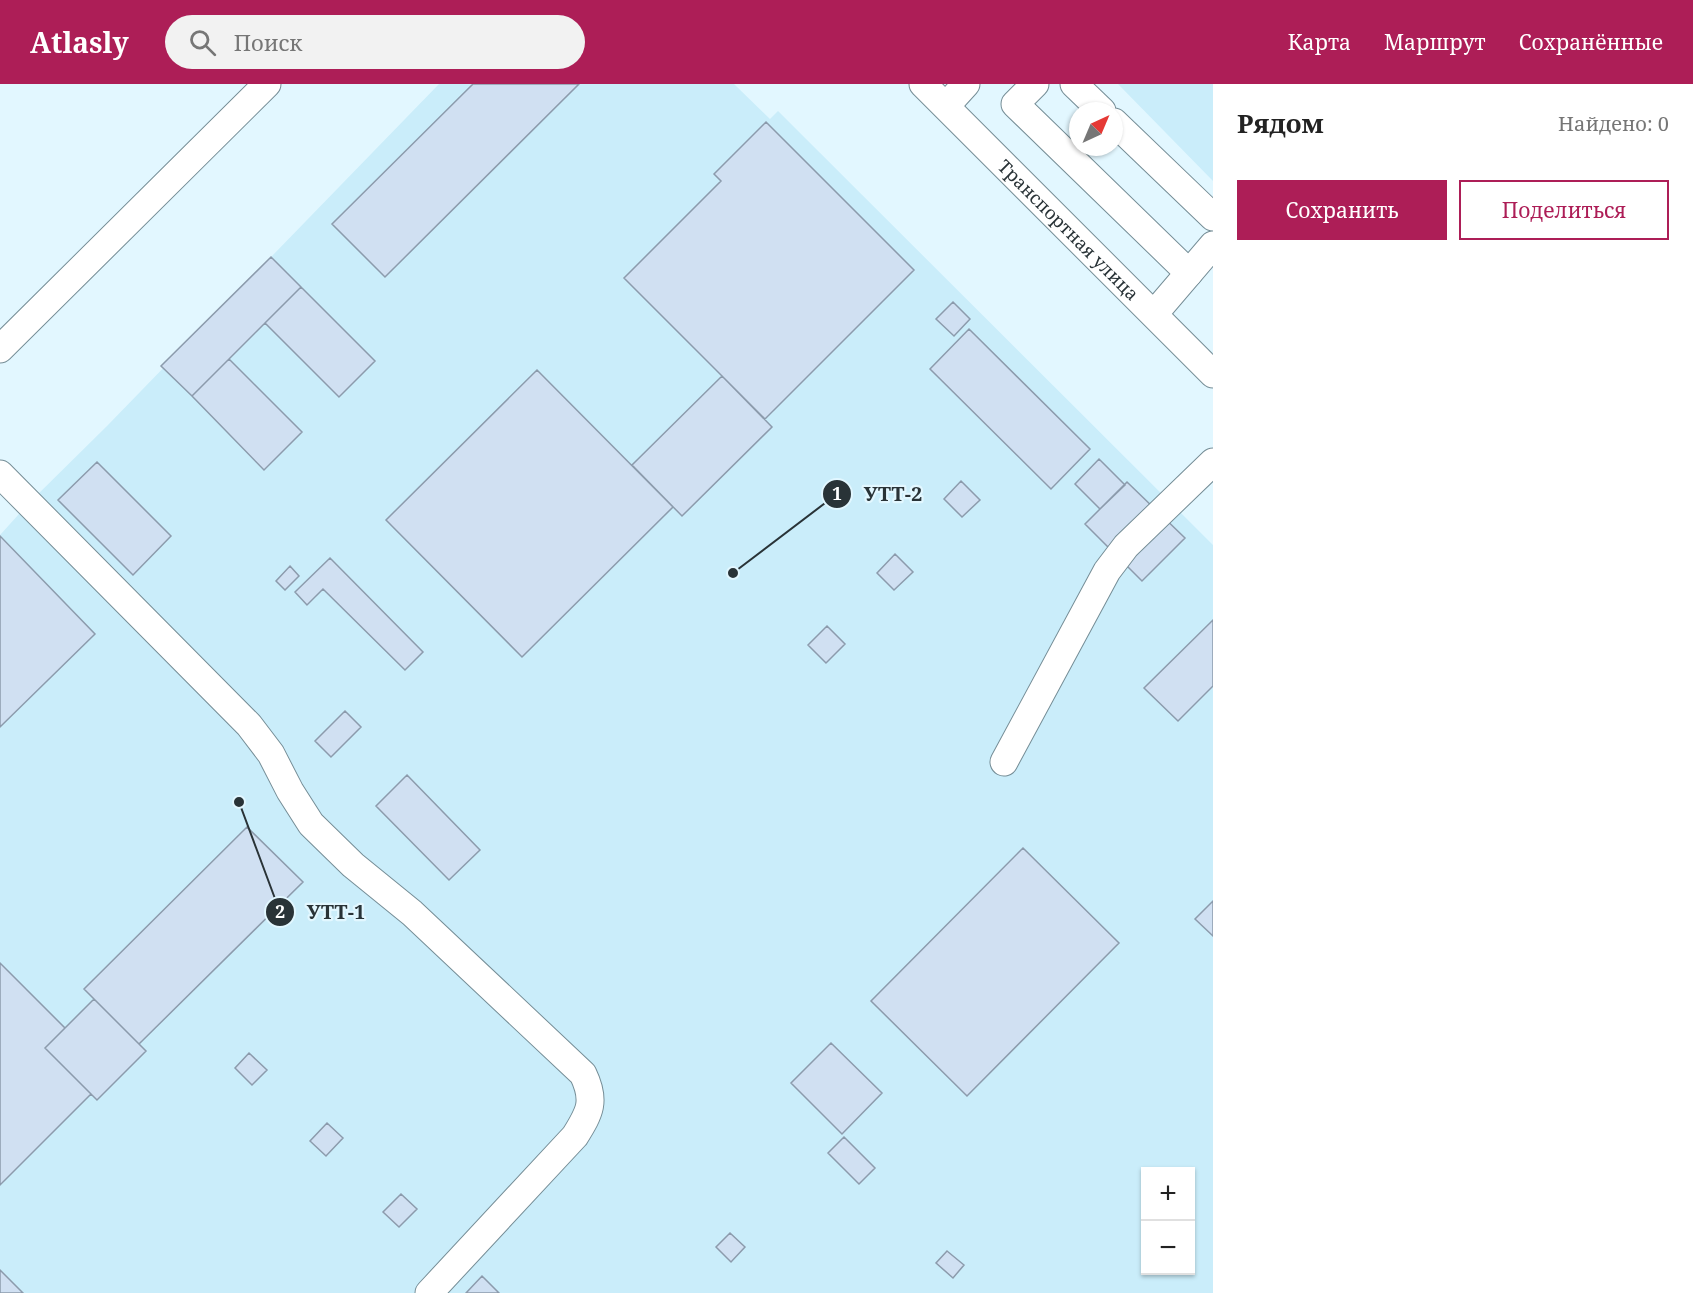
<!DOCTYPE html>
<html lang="ru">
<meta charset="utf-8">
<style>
:root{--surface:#fff;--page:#f2f2f2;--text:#222;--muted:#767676;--line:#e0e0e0;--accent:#ad1e57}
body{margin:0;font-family:"Noto Serif",serif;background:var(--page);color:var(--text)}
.controls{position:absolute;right:18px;bottom:18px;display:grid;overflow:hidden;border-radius:0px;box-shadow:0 2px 4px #0004}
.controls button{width:54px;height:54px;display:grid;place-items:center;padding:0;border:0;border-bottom:2px solid var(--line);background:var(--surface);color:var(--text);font:30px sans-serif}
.compass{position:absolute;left:1069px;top:18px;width:54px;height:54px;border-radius:50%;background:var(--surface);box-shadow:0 2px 4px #0004;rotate:44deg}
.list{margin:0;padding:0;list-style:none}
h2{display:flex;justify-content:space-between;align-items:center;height:78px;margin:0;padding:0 24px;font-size:26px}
h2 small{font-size:20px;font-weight:400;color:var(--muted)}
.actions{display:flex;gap:12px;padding:18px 24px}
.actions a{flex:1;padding:14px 0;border:2px solid var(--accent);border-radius:0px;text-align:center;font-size:21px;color:var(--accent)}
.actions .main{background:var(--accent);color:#fff}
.icon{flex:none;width:33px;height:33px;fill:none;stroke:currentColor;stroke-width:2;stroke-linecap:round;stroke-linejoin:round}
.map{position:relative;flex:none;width:1213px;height:1209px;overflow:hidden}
header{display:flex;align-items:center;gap:36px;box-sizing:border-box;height:84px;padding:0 30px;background:var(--accent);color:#fff}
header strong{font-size:28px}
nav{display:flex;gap:33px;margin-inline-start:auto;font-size:21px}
.search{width:420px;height:54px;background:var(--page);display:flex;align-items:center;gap:15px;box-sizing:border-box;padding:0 21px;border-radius:33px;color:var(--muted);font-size:22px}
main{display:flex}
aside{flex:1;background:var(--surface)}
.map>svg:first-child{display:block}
.built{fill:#caedfa;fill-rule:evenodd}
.building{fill:#d0e0f2;stroke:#8c9bac;stroke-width:1.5}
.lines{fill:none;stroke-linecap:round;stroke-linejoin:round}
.minor-casing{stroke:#758d96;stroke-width:29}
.minor{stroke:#fff;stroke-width:27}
.labels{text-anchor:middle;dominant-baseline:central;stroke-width:4.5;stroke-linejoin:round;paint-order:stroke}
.street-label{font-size:18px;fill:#293337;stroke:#e2f7ff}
.leader{fill:none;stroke:#293337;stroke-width:2}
.callout-dot{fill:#293337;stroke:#e2f7ff;stroke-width:2}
.mark-label{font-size:18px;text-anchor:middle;font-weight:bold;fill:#fff}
.callout-label{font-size:20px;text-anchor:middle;font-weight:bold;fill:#293337;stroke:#e2f7ff;stroke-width:4.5;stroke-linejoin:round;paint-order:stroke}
</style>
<header>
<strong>Atlasly</strong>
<div class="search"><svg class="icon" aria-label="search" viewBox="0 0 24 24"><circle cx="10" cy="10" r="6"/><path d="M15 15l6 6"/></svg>Поиск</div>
<nav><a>Карта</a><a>Маршрут</a><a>Сохранённые</a></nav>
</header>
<main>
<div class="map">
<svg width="1213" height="1209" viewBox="0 0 1213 1209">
<rect width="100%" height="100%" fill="#e2f7ff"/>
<!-- built -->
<path class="built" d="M439,0H734L770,35L778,27L1213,461V1209H0V451L29,419L107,342ZM1146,1088H1190V1186H1146Z
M1118,0H1213V97Z"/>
<!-- building -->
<path class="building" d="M473,0H579L385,193L332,140Z
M766,38L914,186L765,335L624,194L721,97L714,90Z
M271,173L301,203L192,312L161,282Z
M301,203L375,277L339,313L265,239Z
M953,218L970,235L954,252L936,235Z
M969,245L1090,365L1051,405L930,285Z
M229,275L302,348L264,386L192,312Z
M537,286L673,423L522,573L386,436Z
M722,292L772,343L682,432L632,381Z
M1099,375L1125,401L1100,425L1075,400Z
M97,378L171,452L133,491L58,416Z
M961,397L980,416L962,433L944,415Z
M1127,398L1185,454L1142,497L1085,440Z
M0,452L95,550L0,643Z
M895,470L913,488L894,506L877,489Z
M330,474L423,568L405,586L323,505L307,521L295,508Z
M290,482L299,492L285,506L276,497Z
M1213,536V602L1178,637L1144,604Z
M827,542L845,560L826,579L808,561Z
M345,627L361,643L331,673L315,657Z
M407,691L480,766L449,796L376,722Z
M247,743L303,798L139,960L84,905Z
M1023,764L1119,859L967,1012L871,917Z
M1213,817V852L1195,835Z
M0,879L65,944L45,964L91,1010L0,1101Z
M94,915L146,967L97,1016L45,964Z
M831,959L882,1009L842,1050L791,999Z
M249,969L267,986L252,1001L235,984Z
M327,1039L343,1054L326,1072L310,1057Z
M844,1053L875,1084L859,1100L828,1069Z
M401,1110L417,1125L399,1143L383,1128Z
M730,1149L745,1163L731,1178L716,1163Z
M947,1167L964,1181L953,1194L936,1179Z
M0,1186L23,1209H0Z
M482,1192L499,1209H466Z"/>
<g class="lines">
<!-- minor casing -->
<g class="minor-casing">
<g id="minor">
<path id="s1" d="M923,0L1213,290"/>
<path d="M1035,0L1015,20L1189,189"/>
<path d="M1074,0L1102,27"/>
<path d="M946,22L966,0"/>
<path d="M1114,38L1213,133"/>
<path d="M1154,230L1213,161"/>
<path d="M0,265L267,0"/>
<path d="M0,390L249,641L271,670L290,707L311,740L353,781L412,829L583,990C596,1017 590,1028 575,1052L429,1209"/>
<path d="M1004,678L1107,487L1126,462L1213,378"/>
</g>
</g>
<!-- minor -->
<use href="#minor" class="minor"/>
</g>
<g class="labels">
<!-- street labels -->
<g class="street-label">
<text stroke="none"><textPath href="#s1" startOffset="206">Транспортная улица</textPath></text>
</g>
</g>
<!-- callouts -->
<path class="leader" d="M733 489L837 410M239 718L280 828"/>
<g class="callout-dot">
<circle cx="733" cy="489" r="6"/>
<circle cx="239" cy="718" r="6"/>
<circle cx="837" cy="410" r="15"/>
<circle cx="280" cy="828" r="15"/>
</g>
<g class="mark-label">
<text x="837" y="416">1</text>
<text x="280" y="834">2</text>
</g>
<g class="callout-label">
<text x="893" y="417">УТТ-2</text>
<text x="336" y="835">УТТ-1</text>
</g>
</svg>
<div class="controls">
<button>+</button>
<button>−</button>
</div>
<svg class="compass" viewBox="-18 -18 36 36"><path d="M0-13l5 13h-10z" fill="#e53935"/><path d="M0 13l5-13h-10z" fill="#767676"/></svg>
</div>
<aside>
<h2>Рядом<small>Найдено: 0</small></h2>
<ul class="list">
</ul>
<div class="actions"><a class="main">Сохранить</a><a>Поделиться</a></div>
</aside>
</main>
